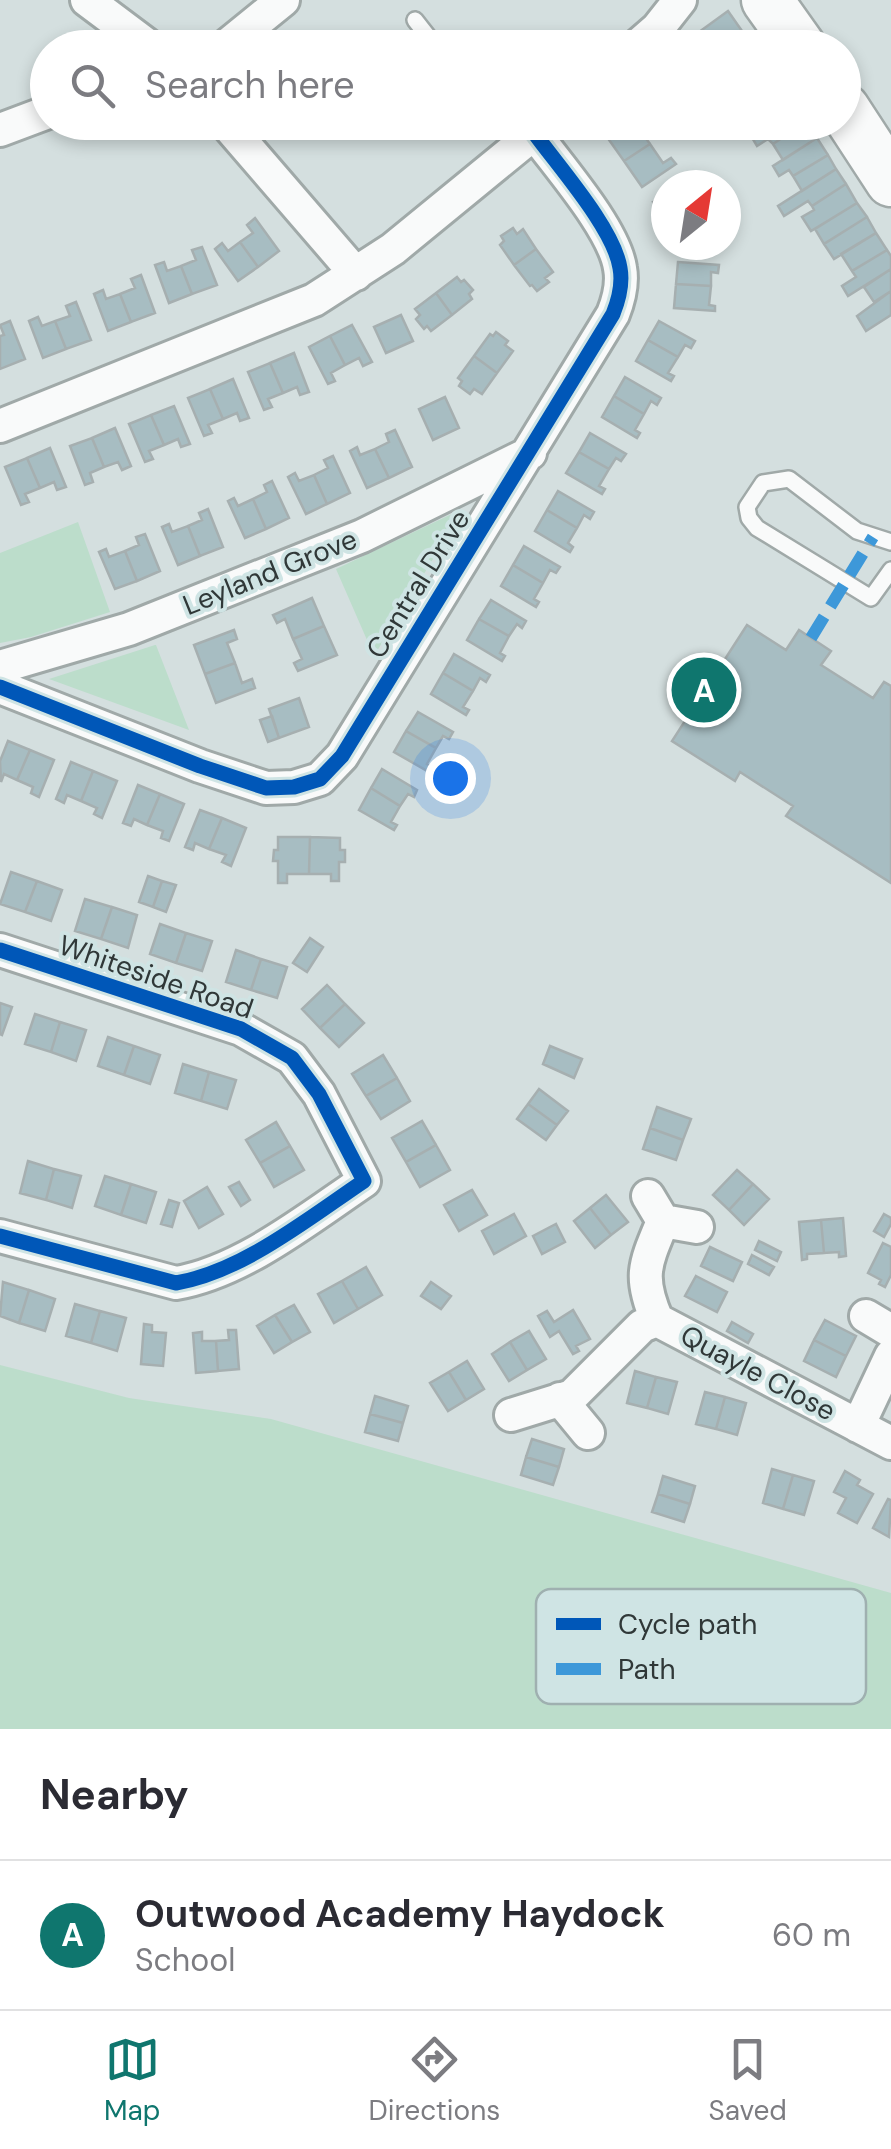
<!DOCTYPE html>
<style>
:root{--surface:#fff;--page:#f7f7f7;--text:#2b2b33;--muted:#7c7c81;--line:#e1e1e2;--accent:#0f766e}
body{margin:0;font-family:"DM Sans",sans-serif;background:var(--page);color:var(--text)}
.compass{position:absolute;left:651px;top:170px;width:90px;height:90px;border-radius:50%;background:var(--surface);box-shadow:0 5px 15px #0003;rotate:30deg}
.you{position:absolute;left:450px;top:778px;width:35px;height:35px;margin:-25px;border:8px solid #fff;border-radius:50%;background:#1a73e8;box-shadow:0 0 0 15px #1a73e833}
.badge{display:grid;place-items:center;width:65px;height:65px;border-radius:50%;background:var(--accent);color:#fff;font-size:32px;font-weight:700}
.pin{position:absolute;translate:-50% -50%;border:5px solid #fff;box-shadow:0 2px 10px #0006}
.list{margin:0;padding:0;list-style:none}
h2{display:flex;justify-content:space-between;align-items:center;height:130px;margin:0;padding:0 40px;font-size:42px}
h2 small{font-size:32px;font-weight:400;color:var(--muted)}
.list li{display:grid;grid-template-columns:65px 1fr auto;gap:30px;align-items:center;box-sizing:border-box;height:150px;padding:0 40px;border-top:2px solid var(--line)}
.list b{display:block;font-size:38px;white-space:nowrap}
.list p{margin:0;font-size:32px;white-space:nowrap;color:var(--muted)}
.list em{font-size:32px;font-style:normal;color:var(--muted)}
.icon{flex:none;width:55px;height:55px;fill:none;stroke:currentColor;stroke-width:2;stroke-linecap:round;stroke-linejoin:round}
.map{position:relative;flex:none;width:891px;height:1729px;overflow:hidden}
.search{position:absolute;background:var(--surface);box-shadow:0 5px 15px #0003;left:30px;right:30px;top:30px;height:110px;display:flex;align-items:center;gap:25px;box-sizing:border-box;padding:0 35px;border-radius:55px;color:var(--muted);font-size:38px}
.sheet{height:280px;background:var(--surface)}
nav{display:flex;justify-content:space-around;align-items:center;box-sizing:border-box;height:140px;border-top:2px solid var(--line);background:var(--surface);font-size:28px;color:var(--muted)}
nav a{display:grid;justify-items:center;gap:5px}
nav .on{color:var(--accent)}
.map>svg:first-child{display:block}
.green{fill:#bcddcb}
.building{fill:#a7bdc2;stroke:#a6afb0;stroke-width:2.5}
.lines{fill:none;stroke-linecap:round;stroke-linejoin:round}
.service-casing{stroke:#a0a9a8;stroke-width:20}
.minor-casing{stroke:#a0a9a8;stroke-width:38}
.primary-casing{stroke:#a0a9a8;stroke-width:55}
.service{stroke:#f9fafa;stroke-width:15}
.minor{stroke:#f9fafa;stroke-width:32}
.primary{stroke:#f9fafa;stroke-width:50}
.quiet{stroke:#3d98d9;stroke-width:12;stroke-dasharray:25 12;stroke-linecap:butt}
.cycleway-casing{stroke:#cfe4e4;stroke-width:21}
.cycleway{stroke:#0057b8;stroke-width:15}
.labels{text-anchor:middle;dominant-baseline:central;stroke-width:8;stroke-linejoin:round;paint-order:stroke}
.street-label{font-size:28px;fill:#303838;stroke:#cfe4e4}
.key{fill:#cfe4e4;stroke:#9fb0b0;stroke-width:2.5}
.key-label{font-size:28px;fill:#303838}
</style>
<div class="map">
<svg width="891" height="1729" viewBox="0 0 891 1729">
<rect width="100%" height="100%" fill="#d4dfdf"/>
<!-- green -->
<path class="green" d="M458,511L461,513L374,656L336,569Z
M78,522L110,612L31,637L0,643V553Z
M156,645L189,730L49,679L155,645Z
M0,1365L129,1398L271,1419L891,1593V1729H0Z"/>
<!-- building -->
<path class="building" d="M728,11L742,31L719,48H677Z
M742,31L752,45L749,48H719Z
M627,122H647L639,129L650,144L624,161L607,137Z
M751,122H773L751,136L745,127Z
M773,122H806L773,144L768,139L757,146L751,136Z
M806,122L817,138L783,160L773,144Z
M817,138L828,155L793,176L789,170L779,176L773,166Z
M650,144L663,163L671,158L676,164L642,187L624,161Z
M828,155L836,169L802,191L793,176Z
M836,169L846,184L812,206L808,201L784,216L778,206Z
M846,184L857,203L811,231L802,217L814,210L812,206Z
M666,195V221L665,222L653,202Z
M857,203L867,217L824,244L815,229Z
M867,217L876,233L834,259L824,244Z
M255,218L279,251L258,267L240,242L253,233L247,225Z
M513,228L517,234L523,229L536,249L514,265L500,245L504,241L501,236Z
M876,233L887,250L852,271L841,254Z
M240,242L258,267L238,281L215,249L222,243L228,251Z
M202,247L217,285L192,294L181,266L196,260L192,250Z
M536,249L553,272L545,278L549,282L537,291L532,285L530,286L514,265Z
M887,250L891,256V269L848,296L842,286L856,277L852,271Z
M164,262L167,271L181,266L192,294L169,303L155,265Z
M678,262L719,265L718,273L711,272V286L676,284Z
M891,269V291L874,302L864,287Z
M141,275L155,313L131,322L120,294L135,288L131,279Z
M457,277L461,282L464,280L473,290L469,294L472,299L452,315L436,293Z
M676,284L711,286L709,305L715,306V311L674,308Z
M103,290L106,299L120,294L131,322L108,331L94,294Z
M891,291V315L866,331L857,316Z
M436,293L452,315L431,331L427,326L424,329L416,319L420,315L415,309Z
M76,302L91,340L66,349L55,321L70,316L66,306Z
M401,315L413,341L386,353L374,327Z
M38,317L42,326L55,321L66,349L43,358L29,321Z
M10,321L25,359L0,369V336L4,335L0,325Z
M659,321L695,341L691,348L685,345L678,357L648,340Z
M352,325L372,362L363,366L359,358L345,365L330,336Z
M496,332L508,341L505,345L513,351L497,373L474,356L490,334L493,336Z
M330,336L345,365L331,373L335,381L328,384L309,347Z
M648,340L678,357L668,373L674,376L671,381L636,361Z
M294,353L309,392L300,395L297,387L283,393L270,363Z
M474,356L497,373L482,394L474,389L470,394L459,386L462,381L458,378Z
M270,363L283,393L268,399L272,407L264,410L248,372Z
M625,377L661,398L657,405L651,401L644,414L614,396Z
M233,379L249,418L240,421L237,413L223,419L210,389Z
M210,389L223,419L208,425L212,433L204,436L188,398Z
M614,396L644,414L635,430L640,433L637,438L602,417Z
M445,397L459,428L433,440L419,409Z
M174,406L190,444L181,447L178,439L164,445L151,415Z
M151,415L164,445L149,451L153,459L145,462L129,424Z
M115,428L131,466L122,470L118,462L104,467L92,438Z
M395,430L412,467L389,478L375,449L389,442L386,434Z
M590,433L626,454L621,461L616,458L609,469L579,452Z
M92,438L104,467L90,473L93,482L85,485L70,446Z
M357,447L360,455L375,449L389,478L367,488L350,451Z
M50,448L66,487L57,490L54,482L40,488L27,458Z
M579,452L609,469L599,486L605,489L602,494L566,473Z
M333,456L350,493L327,504L314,475L328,468L324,460Z
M27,458L40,488L25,494L29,502L21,505L5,467Z
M295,473L299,481L314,475L327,504L306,514L288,477Z
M272,481L289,518L266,529L253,499L267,492L264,485Z
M558,491L594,512L590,519L584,515L577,528L547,510Z
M234,498L238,506L253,499L266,529L245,538L228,501Z
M208,509L223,547L200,556L188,526L202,520L199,513Z
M547,510L577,528L568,543L573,547L570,552L535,531Z
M169,524L172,532L188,526L200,556L178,565L162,527Z
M145,534L160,571L137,581L125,551L139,545L136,537Z
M524,546L560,567L556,573L550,570L543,583L513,565Z
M106,549L109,557L125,551L137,581L115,589L99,552Z
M513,565L543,583L534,599L539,602L536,607L501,586Z
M312,598L324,626L293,639L285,619L277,623L273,615Z
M491,600L526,621L522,628L517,624L509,636L479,619Z
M479,619L509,636L500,653L505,656L502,661L467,640Z
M747,625L786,650L799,630L831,651L821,665L873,698L884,682L891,686V883L786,816L793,806L740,772L735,781L672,741Z
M324,626L337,655L298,671L294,663L302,659L293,639Z
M234,630L237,639L227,643L235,663L205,674L194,645Z
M454,654L490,675L486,682L480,678L473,691L443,673Z
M235,663L242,683L252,679L255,688L216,703L205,674Z
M443,673L473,691L463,707L469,710L466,715L431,694Z
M299,698L309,727L279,738L269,709Z
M418,712L453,732L449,739L443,736L436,748L406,731Z
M272,716L279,738L268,742L260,720Z
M406,731L436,748L427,764L432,767L429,772L394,752Z
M8,741L30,750L17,780L4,774L1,782L0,761Z
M30,750L54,760L39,797L31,793L33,787L17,780Z
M71,762L93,771L81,801L67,795L64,803L56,799Z
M382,769L417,790L414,797L408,794L400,806L371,788Z
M93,771L117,781L102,818L94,814L97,808L81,801Z
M138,785L160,794L147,825L134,819L131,826L123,823Z
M371,788L400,806L391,822L397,825L394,830L359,810Z
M160,794L184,804L169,841L161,838L163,831L147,825Z
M200,810L222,818L209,849L195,843L193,850L185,847Z
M222,818L246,828L231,866L222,862L226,855L209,849Z
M278,837H310L309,874H287V883H278V861H273L274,850H278Z
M310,837L340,838V850H345V862H339V881H331V874H309Z
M11,872L37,881L25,912L0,904Z
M148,876L162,881L153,907L139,902Z
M37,881L62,890L51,921L25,912Z
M162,881L176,885L166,912L153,907Z
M85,899L112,907L101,939L75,931Z
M112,907L137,915L128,948L101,939Z
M160,924L186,933L176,963L150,954Z
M186,933L212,941L202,971L176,963Z
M310,938L323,947L307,972L293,963Z
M236,950L261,959L251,990L226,982Z
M261,959L287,967L277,998L251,990Z
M327,985L345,1004L320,1028L302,1009Z
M0,1003L12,1007L2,1035L0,1034Z
M345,1004L364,1023L339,1047L320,1028Z
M35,1014L60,1022L51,1052L25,1044Z
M60,1022L86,1030L76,1061L51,1052Z
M108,1037L134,1046L124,1075L98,1066Z
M134,1046L160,1055L150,1084L124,1075Z
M550,1046L582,1059L574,1078L543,1064Z
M383,1055L397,1078L366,1096L352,1074Z
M183,1064L209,1072L201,1101L175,1093Z
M209,1072L236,1080L227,1109L201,1101Z
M397,1078L410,1101L381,1119L366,1096Z
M539,1089L568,1111L557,1125L528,1104Z
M528,1104L557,1125L546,1140L517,1119Z
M657,1107L691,1119L683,1140L650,1128Z
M422,1121L436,1145L406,1162L392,1138Z
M276,1122L290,1146L260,1163L246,1140Z
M650,1128L683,1140L676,1160L643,1149Z
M436,1145L450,1170L420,1187L406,1162Z
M290,1146L304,1170L274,1187L260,1163Z
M28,1161L54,1169L46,1200L20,1193Z
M54,1169L81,1176L72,1208L46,1200Z
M737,1170L753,1184L729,1210L713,1195Z
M105,1176L131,1184L121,1215L95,1206Z
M239,1182L250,1200L241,1206L229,1187Z
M131,1184L156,1192L146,1223L121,1215Z
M753,1184L769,1199L744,1225L729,1210Z
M207,1187L223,1214L199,1228L184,1201Z
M472,1190L487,1215L459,1231L444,1205Z
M606,1195L628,1222L611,1235L590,1208Z
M169,1200L179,1203L172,1227L161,1224Z
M590,1208L611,1235L595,1248L574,1221Z
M514,1214L526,1236L494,1254L482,1231Z
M884,1214L891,1218V1224L884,1237L874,1231Z
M843,1218L846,1256L839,1257V1252L824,1253L821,1220Z
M821,1220L824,1253L807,1254V1259L802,1260L799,1222Z
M556,1224L565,1242L542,1254L533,1236Z
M759,1241L781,1252L777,1261L755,1250Z
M883,1243L891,1247V1275L885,1287L879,1284L881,1280L868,1273Z
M710,1247L742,1262L733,1281L701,1266Z
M752,1255L774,1267L769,1275L748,1264Z
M366,1267L382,1295L358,1309L342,1281Z
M696,1276L727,1292L717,1312L685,1296Z
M342,1281L358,1309L334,1323L318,1294Z
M3,1282L29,1290L19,1323L0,1316Z
M431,1282L451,1296L441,1309L421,1296Z
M29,1290L55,1299L45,1331L19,1323Z
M75,1304L100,1311L91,1343L66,1336Z
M294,1305L310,1332L292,1342L275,1315Z
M573,1310L590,1339L576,1346L579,1351L573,1354L559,1331L550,1337L538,1316L547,1311L554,1322Z
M100,1311L126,1318L117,1351L91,1343Z
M275,1315L292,1342L274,1353L257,1326Z
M825,1320L856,1336L846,1356L814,1340Z
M732,1322L753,1334L748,1343L727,1331Z
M144,1324L152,1325V1332L166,1333L163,1366L141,1364Z
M228,1330H236L239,1369L218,1371L216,1341L229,1340Z
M529,1331L546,1359L527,1370L510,1342Z
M202,1332V1341H216L218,1371L196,1373L193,1333Z
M814,1340L846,1356L836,1377L804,1361Z
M510,1342L527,1370L509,1381L492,1354Z
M467,1361L484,1389L466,1400L449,1372Z
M635,1371L656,1377L647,1408L627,1403Z
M449,1372L466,1400L448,1411L430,1383Z
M656,1377L677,1382L668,1414L647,1408Z
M705,1392L725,1397L716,1429L696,1424Z
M375,1396L408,1406L403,1423L370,1414Z
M725,1397L746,1403L737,1435L716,1429Z
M370,1414L403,1423L398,1441L365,1432Z
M532,1439L564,1449L559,1467L526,1457Z
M526,1457L559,1467L553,1485L521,1475Z
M772,1469L793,1475L783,1509L763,1503Z
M845,1471L860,1480L857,1485L873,1494L857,1523L838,1513L846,1498L834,1492Z
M793,1475L814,1481L804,1515L783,1509Z
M663,1476L695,1486L690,1504L658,1494Z
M658,1494L690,1504L684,1522L652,1512Z
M888,1499L891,1500L889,1537L873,1528Z"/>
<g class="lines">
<!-- service casing -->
<g class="service-casing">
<path id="service" d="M415,20L437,48
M497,122L518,148
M891,542L857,531L789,479L763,483L747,507L749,518L757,528L871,598L891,570"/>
</g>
<!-- minor casing -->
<g class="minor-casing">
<path id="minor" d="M87,0L151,48
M224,48L283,0
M635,48L658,28L680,0
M225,122L356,274
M0,130L48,112
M0,426L314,300L393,249L548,122
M0,667L129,629L362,536L530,453
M0,687L200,766L266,788L294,787L320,779L342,756L613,314C619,299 623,284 620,268C614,229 559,167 535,134
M0,950L241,1029L292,1058L319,1094L364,1181C309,1218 242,1272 176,1283L0,1236
M648,1196L663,1221C645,1264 638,1276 657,1320
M663,1221L697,1227
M866,1316L891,1331
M560,1399L588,1433
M511,1415L572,1396L642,1326L657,1320L891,1443
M858,1426L891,1356"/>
</g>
<!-- primary casing -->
<g class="primary-casing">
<path id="primary" d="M767,0L801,48
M844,109L891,181"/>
</g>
<!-- service -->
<use href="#service" class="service"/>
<!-- minor -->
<use href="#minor" class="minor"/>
<!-- primary -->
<use href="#primary" class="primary"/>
<!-- quiet -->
<path class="quiet" d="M811,638L873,537"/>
<!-- cycleway casing -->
<g class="cycleway-casing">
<path id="cycleway" d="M0,687L200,766L266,788L294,787L320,779L342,756L613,314C619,299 623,284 620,268C614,229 559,167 535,134
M0,950L241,1029L292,1058L319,1094L364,1181C309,1218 242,1272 176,1283L0,1236"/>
</g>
<!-- cycleway -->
<use href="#cycleway" class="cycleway"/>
</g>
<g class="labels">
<!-- street labels -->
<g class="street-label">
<text transform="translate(270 572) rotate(-22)">Leyland Grove</text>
<text transform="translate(418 584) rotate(-58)">Central Drive</text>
<text transform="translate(156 977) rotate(19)">Whiteside Road</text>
<text transform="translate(758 1373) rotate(28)">Quayle Close</text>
</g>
</g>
<!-- legend -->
<rect x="536" y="1589" width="330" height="115" rx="15" class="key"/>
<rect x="556" y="1618" width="45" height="12" fill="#0057b8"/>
<rect x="556" y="1663" width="45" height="12" fill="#3d98d9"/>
<g class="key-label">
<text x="618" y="1634">Cycle path</text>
<text x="618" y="1679">Path</text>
</g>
</svg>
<svg class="compass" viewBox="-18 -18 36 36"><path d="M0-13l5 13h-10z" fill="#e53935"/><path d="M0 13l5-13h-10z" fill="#7c7c81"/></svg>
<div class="you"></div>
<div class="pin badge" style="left:704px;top:690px">A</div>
<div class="search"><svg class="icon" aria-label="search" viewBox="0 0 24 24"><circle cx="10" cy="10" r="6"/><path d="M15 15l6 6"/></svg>Search here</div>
</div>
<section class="sheet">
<h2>Nearby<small></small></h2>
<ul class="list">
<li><span class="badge">A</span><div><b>Outwood Academy Haydock</b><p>School</p></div><em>60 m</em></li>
</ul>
</section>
<nav>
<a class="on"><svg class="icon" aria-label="map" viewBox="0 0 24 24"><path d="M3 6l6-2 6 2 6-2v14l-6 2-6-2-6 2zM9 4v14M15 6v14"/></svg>Map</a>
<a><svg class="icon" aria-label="directions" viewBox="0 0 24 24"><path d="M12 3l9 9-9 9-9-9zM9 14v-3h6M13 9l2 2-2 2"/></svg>Directions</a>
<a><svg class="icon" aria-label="saved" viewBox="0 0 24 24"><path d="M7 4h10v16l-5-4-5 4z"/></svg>Saved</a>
</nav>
